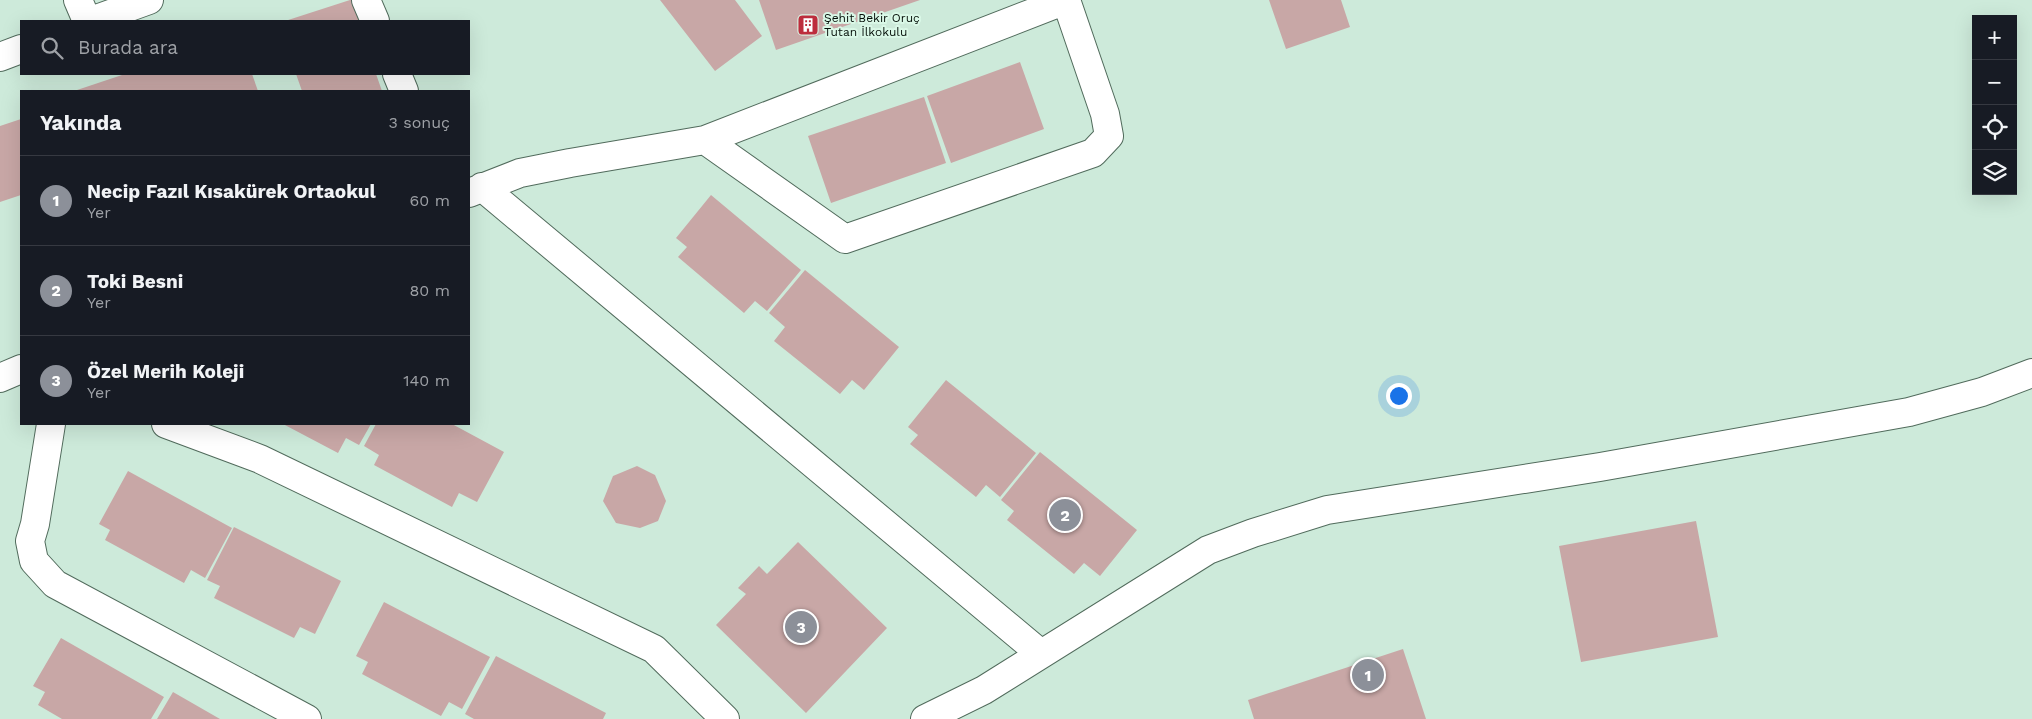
<!DOCTYPE html>
<html lang="tr">
<meta charset="utf-8">
<style>
:root{--surface:#171b24;--page:#20242c;--text:#f1f3f6;--muted:#9ea1a6;--line:#363941;--accent:#8c9099}
body{margin:0;font-family:"Work Sans",sans-serif;background:var(--page);color:var(--text)}
.controls{position:absolute;right:15px;top:15px;display:grid;overflow:hidden;border-radius:0px;box-shadow:0 5px 20px #0002}
.controls button{width:45px;height:45px;display:grid;place-items:center;padding:0;border:0;border-bottom:1px solid var(--line);background:var(--surface);color:var(--text);font:25px sans-serif}
.you{position:absolute;left:1398px;top:395px;width:18px;height:18px;margin:-12px;border:4px solid #fff;border-radius:50%;background:#1a73e8;box-shadow:0 0 0 8px #1a73e833}
.badge{display:grid;place-items:center;width:32px;height:32px;border-radius:50%;background:var(--accent);color:#fff;font-size:16px;font-weight:700}
.pin{position:absolute;translate:-50% -50%;border:2px solid #fff;box-shadow:0 1px 5px #0006}
.list{margin:0;padding:0;list-style:none}
h2{display:flex;justify-content:space-between;align-items:center;height:65px;margin:0;padding:0 20px;font-size:21px}
h2 small{font-size:16px;font-weight:400;color:var(--muted)}
.list li{display:grid;grid-template-columns:32px 1fr auto;gap:15px;align-items:center;box-sizing:border-box;height:90px;padding:0 20px;border-top:1px solid var(--line)}
.list b{display:block;font-size:19px;white-space:nowrap}
.list p{margin:0;font-size:16px;white-space:nowrap;color:var(--muted)}
.list em{font-size:16px;font-style:normal;color:var(--muted)}
.icon{flex:none;width:28px;height:28px;fill:none;stroke:currentColor;stroke-width:2;stroke-linecap:round;stroke-linejoin:round}
.map{position:relative;flex:none;width:2032px;height:719px;overflow:hidden}
.search{position:absolute;background:var(--surface);box-shadow:0 5px 20px #0002;left:20px;top:20px;width:450px;height:55px;display:flex;align-items:center;gap:12px;box-sizing:border-box;padding:0 18px;border-radius:0px;color:var(--muted);font-size:19px}
.panel{position:absolute;background:var(--surface);box-shadow:0 5px 20px #0002;left:20px;top:90px;width:450px;height:335px;border-radius:0px}
.map>svg:first-child{display:block}
.building{fill:#c8a7a6}
.lines{fill:none;stroke-linecap:round;stroke-linejoin:round}
.minor-casing{stroke:#516b5c;stroke-width:30}
.minor{stroke:#fff;stroke-width:28}
.labels{text-anchor:middle;dominant-baseline:central;stroke-width:4;stroke-linejoin:round;paint-order:stroke}
.poi-label{font-size:12px;fill:#06100a;stroke:#daf8e7;text-anchor:start}
</style>
<div class="map">
<svg width="2032" height="719" viewBox="0 0 2032 719">
<rect width="100%" height="100%" fill="#cdeada"/>
<!-- building -->
<path class="building" d="M350,0H352L359,21H285Z
M660,0H735L762,36L715,71Z
M759,0H920L776,50Z
M1269,0H1341L1350,27L1286,49Z
M1020,62L1044,129L951,163L927,96Z
M125,74H252L258,91H74Z
M296,74H376L382,91H302Z
M924,97L946,163L831,203L808,136Z
M21,119V195L0,202V126Z
M711,195L801,270L767,311L755,301L744,313L678,257L687,247L676,238Z
M805,270L899,347L864,390L852,380L840,394L774,341L785,327L769,313Z
M946,380L1036,453L1000,497L986,485L976,497L910,444L918,435L908,427Z
M283,424H371L359,445L346,438L338,453Z
M376,424H452L504,452L477,502L459,493L452,507L374,465L379,455L364,446Z
M1040,452L1137,530L1100,576L1084,563L1074,574L1007,520L1014,511L1001,500Z
M637,466L655,475L666,501L658,521L640,528L616,523L603,501L613,476Z
M128,471L232,528L205,578L191,570L184,583L105,540L110,530L99,524Z
M1696,521L1718,637L1581,662L1559,546Z
M234,527L341,581L315,634L300,627L294,638L214,598L220,586L207,580Z
M798,542L887,628L806,713L716,625L746,594L738,588L759,566L767,574Z
M384,602L490,657L462,709L449,702L441,716L362,674L368,662L356,656Z
M61,638L164,697L151,719H62L38,705L45,692L33,686Z
M1403,649L1426,719H1254L1248,700Z
M496,656L606,713L603,719H474L465,714Z
M173,692L220,719H157Z"/>
<g class="lines">
<!-- minor casing -->
<g class="minor-casing">
<path id="minor" d="M78,0L87,21
M366,0L375,21
M91,21L149,0
M0,57L21,49
M397,74L404,91
M482,187L1041,654
M469,193L520,173L570,163L705,140L1066,0L1105,114L1109,136L1093,153L845,239L705,140
M0,378L21,369
M51,424L35,524L30,541L34,561L55,584L307,719
M166,424L260,459L654,649L725,719
M925,719L984,690L1208,550L1253,533L1327,510L1600,467L1909,412L1982,392L2032,373"/>
</g>
<!-- minor -->
<use href="#minor" class="minor"/>
</g>
<!-- icons -->
<defs>
<g id="building-square" transform="scale(1.125)"><rect x="-9" y="-9" width="18" height="18" rx="4" fill="#bd2d3d" stroke="#daf8e7"/><path d="M-4-6H4V6H1V3H-1V6H-4ZM-2.5-4.3h1.7v1.8h-1.7ZM.8-4.3h1.7v1.8H.8ZM-2.5-1h1.7V.8h-1.7ZM.8-1h1.7V.8H.8Z" fill="#fff"/></g>
</defs>
<g fill-rule="evenodd">
<use href="#building-square" x="808" y="25"/>
</g>
<g class="labels">
<!-- poi labels -->
<g class="poi-label">
<text x="824" y="18">Şehit Bekir Oruç<tspan x="824" dy="14">Tutan İlkokulu</tspan></text>
</g>
</g>
</svg>
<div class="controls">
<button>+</button>
<button>−</button>
<button><svg class="icon" aria-label="locate" viewBox="0 0 24 24"><circle cx="12" cy="12" r="6"/><path d="M12 2v4M12 18v4M2 12h4M18 12h4"/></svg></button>
<button><svg class="icon" aria-label="layers" viewBox="0 0 24 24"><path d="M12 4l9 5-9 5-9-5zM3 14l9 5 9-5"/></svg></button>
</div>
<div class="you"></div>
<div class="pin badge" style="left:1368px;top:675px">1</div>
<div class="pin badge" style="left:1065px;top:515px">2</div>
<div class="pin badge" style="left:801px;top:627px">3</div>
<div class="search"><svg class="icon" aria-label="search" viewBox="0 0 24 24"><circle cx="10" cy="10" r="6"/><path d="M15 15l6 6"/></svg>Burada ara</div>
<section class="panel">
<h2>Yakında<small>3 sonuç</small></h2>
<ul class="list">
<li><span class="badge">1</span><div><b>Necip Fazıl Kısakürek Ortaokul</b><p>Yer</p></div><em>60 m</em></li>
<li><span class="badge">2</span><div><b>Toki Besni</b><p>Yer</p></div><em>80 m</em></li>
<li><span class="badge">3</span><div><b>Özel Merih Koleji</b><p>Yer</p></div><em>140 m</em></li>
</ul>
</section>
</div>
